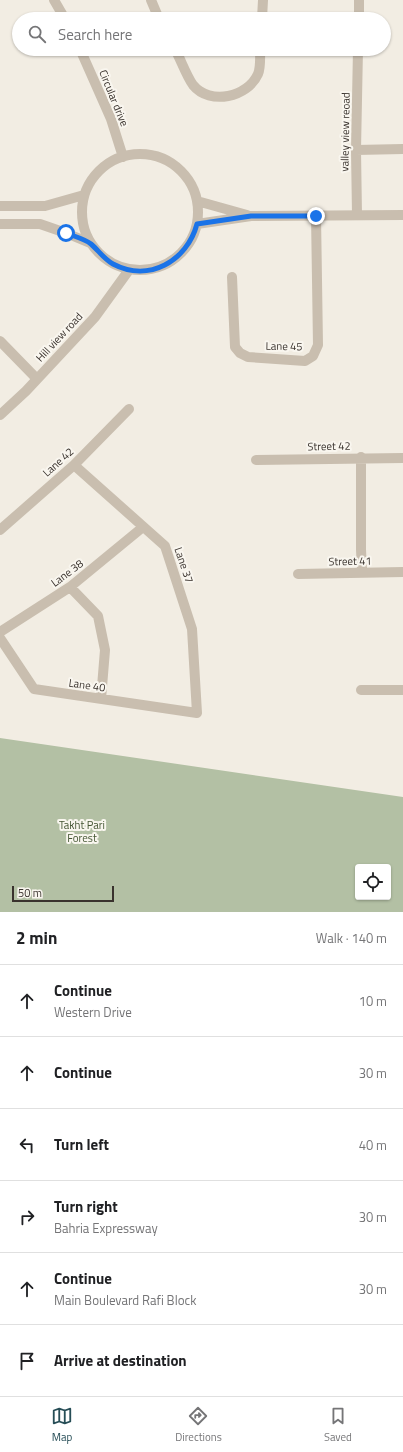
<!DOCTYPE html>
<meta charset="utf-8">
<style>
:root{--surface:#fff;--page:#f6f6f6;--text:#202124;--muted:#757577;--line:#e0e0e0;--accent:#264d56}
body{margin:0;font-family:"Titillium Web",sans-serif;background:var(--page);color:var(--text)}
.controls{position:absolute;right:12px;bottom:12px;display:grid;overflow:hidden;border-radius:4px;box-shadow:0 1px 3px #0004}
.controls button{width:36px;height:36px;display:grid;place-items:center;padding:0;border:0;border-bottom:1px solid var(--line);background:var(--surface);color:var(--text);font:20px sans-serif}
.scale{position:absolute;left:12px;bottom:10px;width:102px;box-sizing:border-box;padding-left:4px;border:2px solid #39322d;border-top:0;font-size:11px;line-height:14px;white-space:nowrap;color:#39322d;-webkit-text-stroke:3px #f9f6ef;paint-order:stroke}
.stop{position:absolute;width:12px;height:12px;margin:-9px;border:3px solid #1a73e8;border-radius:50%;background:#fff}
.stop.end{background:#1a73e8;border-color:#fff;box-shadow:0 1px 4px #0008}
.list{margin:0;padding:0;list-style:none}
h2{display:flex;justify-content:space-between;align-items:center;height:52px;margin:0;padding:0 16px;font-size:17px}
h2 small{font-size:13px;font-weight:400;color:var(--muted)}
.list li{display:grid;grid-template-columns:26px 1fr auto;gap:12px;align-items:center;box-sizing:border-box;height:72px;padding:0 16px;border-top:1px solid var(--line)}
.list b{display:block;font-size:15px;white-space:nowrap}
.list p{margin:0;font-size:13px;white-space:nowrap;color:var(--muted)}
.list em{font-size:13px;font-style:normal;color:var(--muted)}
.icon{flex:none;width:22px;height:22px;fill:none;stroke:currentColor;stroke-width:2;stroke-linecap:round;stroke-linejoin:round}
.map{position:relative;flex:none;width:403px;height:912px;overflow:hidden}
.search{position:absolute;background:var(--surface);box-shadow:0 1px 3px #0004;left:12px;right:12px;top:12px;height:44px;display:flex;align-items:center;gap:10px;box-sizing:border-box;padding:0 14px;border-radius:22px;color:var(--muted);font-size:15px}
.sheet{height:484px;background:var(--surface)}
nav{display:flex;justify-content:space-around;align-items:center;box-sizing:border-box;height:56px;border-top:1px solid var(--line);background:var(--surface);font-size:11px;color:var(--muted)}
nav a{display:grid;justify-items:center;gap:2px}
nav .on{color:var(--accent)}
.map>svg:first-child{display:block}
.green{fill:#b3c0a4;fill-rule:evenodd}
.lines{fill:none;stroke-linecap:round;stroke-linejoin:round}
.minor{stroke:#c9beaf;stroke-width:10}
.route{stroke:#1a73e8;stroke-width:5}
.labels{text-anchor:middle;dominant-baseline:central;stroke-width:4;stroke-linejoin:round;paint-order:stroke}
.street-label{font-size:11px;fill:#39322d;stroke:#f9f6ef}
.park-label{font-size:11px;fill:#453;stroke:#f9f6ef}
</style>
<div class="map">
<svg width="403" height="912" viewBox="0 0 403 912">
<rect width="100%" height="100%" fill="#f2ede3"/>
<!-- green -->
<path class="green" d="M0,738L403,797V912H0ZM358,867H388V897H358Z"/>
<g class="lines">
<!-- minor -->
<path class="minor" d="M54,0L65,19
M151,0L159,19
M262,19L263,0
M359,19V0
M80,49L111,119L123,157
M175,49C181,60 186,75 193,85C210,106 248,97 258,74C261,67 260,56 260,49
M356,150L403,149
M82 212a58 58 0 1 1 116 0a58 58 0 1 1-116 0Z
M197,201L247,215
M0,206H45L84,195
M357,215L356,150L358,49
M0,224H40L66,233L90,243
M197,224L251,216L403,215
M232,277L235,347L240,353L248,357L305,361L313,356L318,345L316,215
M0,341L37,379
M0,415L26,391L95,317L129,270
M361,457V549L362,572
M256,460L403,458
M0,530L74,465L129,409
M298,574L403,572
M70,587L98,616L105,650L101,699
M0,632L70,587L143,527
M0,638L34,689L197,713L192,629L165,546L74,465
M361,690H403"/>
</g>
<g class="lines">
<!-- route -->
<path class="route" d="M66,233C73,236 85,239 91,244C99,251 104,259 113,264C149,283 187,261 197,224L251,216H316"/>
</g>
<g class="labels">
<!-- street labels -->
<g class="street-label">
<text transform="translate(114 98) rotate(68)">Circular drive</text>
<text transform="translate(345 132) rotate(-89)">valley view reoad</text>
<text transform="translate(59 337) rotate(-47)">Hill view road</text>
<text transform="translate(284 346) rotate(1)">Lane 45</text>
<text transform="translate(329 446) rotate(-1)">Street 42</text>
<text transform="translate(58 462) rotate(-42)">Lane 42</text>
<text transform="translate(350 561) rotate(-1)">Street 41</text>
<text transform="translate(184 565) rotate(71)">Lane 37</text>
<text transform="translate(67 573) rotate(-37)">Lane 38</text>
<text transform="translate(87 685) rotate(8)">Lane 40</text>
</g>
<!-- park labels -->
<g class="park-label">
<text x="82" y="825">Takht Pari<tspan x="82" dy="13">Forest</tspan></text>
</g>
</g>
</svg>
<div class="controls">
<button><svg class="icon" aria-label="locate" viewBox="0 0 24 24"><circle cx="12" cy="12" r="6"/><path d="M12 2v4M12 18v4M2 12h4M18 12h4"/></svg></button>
</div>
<div class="scale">50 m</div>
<div class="stop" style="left:66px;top:233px"></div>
<div class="stop end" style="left:316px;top:216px"></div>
<div class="search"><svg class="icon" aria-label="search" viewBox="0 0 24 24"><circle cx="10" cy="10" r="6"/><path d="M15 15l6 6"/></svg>Search here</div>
</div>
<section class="sheet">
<h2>2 min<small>Walk · 140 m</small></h2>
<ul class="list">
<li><svg class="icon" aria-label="ahead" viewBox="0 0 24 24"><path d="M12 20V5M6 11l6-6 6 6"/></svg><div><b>Continue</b><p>Western Drive</p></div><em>10 m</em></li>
<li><svg class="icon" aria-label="ahead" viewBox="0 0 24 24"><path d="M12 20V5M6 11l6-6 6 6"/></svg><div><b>Continue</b></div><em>30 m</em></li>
<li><svg class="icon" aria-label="left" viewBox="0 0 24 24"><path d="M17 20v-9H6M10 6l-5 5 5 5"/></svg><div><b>Turn left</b></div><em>40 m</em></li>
<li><svg class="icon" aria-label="right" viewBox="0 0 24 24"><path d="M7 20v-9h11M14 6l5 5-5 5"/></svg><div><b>Turn right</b><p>Bahria Expressway</p></div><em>30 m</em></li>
<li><svg class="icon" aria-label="ahead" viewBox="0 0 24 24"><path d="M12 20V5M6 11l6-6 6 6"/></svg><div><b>Continue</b><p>Main Boulevard Rafi Block</p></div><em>30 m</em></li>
<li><svg class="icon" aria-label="arrive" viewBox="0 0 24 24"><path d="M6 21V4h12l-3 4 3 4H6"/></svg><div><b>Arrive at destination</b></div></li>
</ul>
</section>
<nav>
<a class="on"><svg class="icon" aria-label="map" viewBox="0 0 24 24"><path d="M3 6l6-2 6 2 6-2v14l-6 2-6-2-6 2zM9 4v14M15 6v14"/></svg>Map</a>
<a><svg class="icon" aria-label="directions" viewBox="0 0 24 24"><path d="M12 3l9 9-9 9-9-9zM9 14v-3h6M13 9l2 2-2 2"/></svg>Directions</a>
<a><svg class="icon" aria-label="saved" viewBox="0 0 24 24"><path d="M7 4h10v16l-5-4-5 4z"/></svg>Saved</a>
</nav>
